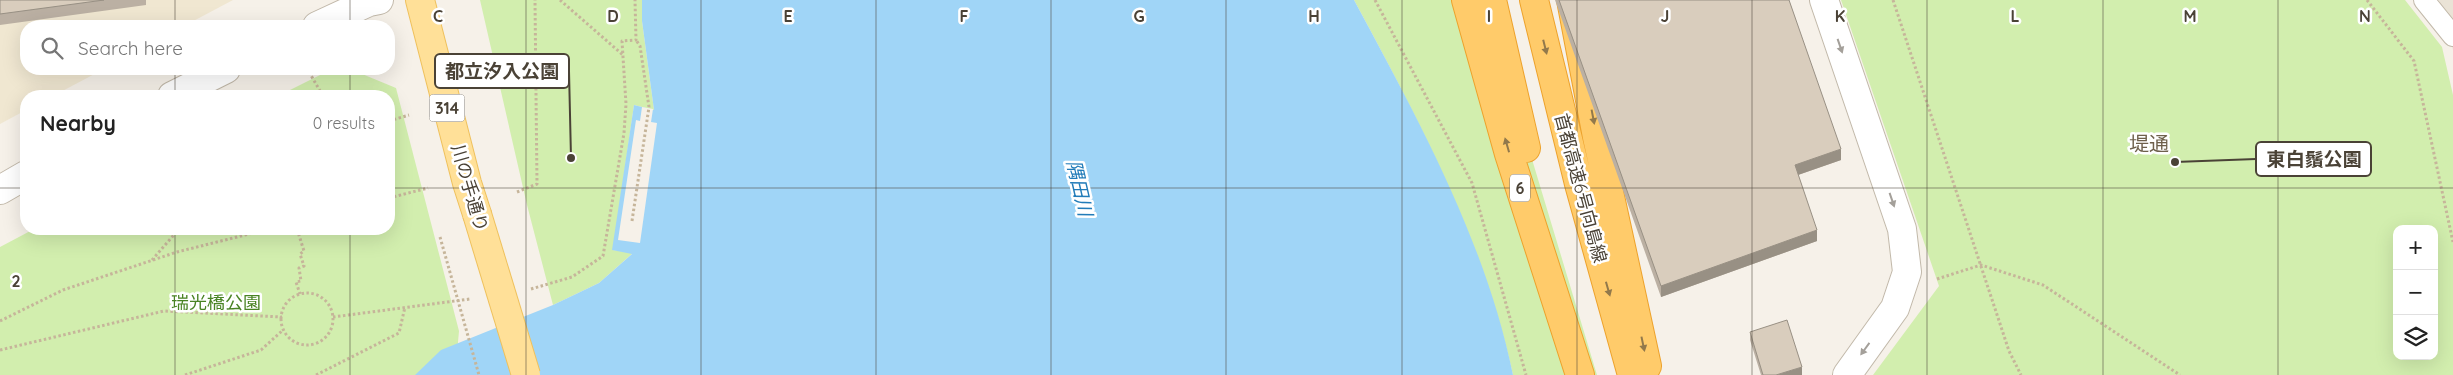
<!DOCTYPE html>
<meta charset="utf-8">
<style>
:root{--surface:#fff;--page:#f2f2f2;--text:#222;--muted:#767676;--line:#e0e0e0}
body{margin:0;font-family:Quicksand,"Noto Sans JP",sans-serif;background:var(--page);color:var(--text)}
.controls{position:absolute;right:15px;bottom:15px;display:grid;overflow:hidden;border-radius:10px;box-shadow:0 5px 20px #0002}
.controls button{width:45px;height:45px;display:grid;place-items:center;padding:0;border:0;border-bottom:1px solid var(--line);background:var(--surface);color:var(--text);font:25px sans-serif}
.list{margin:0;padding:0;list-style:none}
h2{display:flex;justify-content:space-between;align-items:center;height:65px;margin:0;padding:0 20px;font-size:21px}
h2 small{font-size:16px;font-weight:400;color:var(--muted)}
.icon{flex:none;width:28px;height:28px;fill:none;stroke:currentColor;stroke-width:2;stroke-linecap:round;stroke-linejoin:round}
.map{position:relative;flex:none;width:2453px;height:375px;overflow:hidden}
.search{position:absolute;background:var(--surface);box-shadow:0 5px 20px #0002;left:20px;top:20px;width:375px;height:55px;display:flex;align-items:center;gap:12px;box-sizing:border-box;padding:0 18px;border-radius:20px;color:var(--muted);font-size:19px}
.panel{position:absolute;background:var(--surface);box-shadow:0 5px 20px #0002;left:20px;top:90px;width:375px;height:145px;border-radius:20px}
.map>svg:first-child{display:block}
.residential{fill:#eae3d6}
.education{fill:#f0e7d1}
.green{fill:#d2eeae;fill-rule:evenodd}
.water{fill:#a0d5f7}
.pier{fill:#f6f1e9}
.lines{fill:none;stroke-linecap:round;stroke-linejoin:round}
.service-casing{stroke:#c2b9aa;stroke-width:22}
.minor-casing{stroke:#c2b9aa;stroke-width:30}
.tertiary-casing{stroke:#c2b9aa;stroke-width:30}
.primary-casing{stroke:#efc15d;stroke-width:30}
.motorway-casing{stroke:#eda22c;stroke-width:30}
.path{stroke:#c6b59a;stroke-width:3;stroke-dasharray:2.5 2.5;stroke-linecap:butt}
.service{stroke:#fff;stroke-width:20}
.minor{stroke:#fff;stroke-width:28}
.tertiary{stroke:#fff;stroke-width:28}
.primary{stroke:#ffe098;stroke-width:28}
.motorway{stroke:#ffcb6a;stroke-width:28}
.primary-bridge-casing{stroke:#efc15d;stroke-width:30;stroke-linecap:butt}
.path-bridge{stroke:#c6b59a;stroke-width:3;stroke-dasharray:2.5 2.5;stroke-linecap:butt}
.primary-bridge{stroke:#ffe098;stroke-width:28}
.wall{fill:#bbb0a3}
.shaded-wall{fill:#989084}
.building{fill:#d9cdbd;stroke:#989084}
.oneway{fill:#a4a09a}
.oneway2{fill:#92794b}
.grid{fill:none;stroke:#4a4236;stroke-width:1;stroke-opacity:0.55}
.labels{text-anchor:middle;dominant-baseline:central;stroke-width:5;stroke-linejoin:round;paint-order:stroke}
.shield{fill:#fff;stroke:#807b72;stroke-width:1}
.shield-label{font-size:16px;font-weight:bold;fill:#4a4236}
.street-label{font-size:18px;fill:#4a4236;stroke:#fff}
.park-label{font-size:18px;fill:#498323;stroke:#fff}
.water-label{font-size:19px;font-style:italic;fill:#227cb9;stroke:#fff}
.quarter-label{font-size:20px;fill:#6e604c;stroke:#fff}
.grid-label{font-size:16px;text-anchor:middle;font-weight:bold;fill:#4a4236;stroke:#fff;stroke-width:5;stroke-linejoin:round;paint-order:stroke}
.leader{fill:none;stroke:#4a4236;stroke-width:2}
.callout-dot{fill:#4a4236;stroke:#fff;stroke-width:2}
.callout{fill:#fff;stroke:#4a4236;stroke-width:2}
.callout-label{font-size:19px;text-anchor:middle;font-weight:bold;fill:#4a4236}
</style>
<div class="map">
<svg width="2453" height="375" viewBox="0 0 2453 375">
<rect width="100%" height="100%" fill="#f6f1e9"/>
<!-- residential -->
<path class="residential" d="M2439,0H2453V50Z"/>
<!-- education -->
<path class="education" d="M0,0H233L184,26H26V69H104L53,96H26V110L0,124Z"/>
<!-- green -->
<path class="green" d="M480,0H642V21L654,110L634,105L613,250L633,253L599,283L553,305L527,205Z
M1354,0H1484L1597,375H1513C1484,242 1418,119 1354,0Z
M1841,0H2405L2442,47L2453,95V375H1873L1939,286ZM2397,229H2434V356H2397Z
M332,69H350L396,88L459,331L457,353L460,375H0V247L34,229H389V96H278Z"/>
<!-- water -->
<path class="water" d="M642,0H1354C1418,119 1486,242 1513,375H415L441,350L553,305L599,283L632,254L612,250L634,105L654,110L642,21Z"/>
<!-- pier -->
<path class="pier" d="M642,107L653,109L651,122L657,123L640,243L618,240L636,120L640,121Z"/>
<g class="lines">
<!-- service casing -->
<g class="service-casing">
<path id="service" d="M2424,0L2453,36"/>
</g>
<!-- minor casing -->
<g class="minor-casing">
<path id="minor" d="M1824,0L1902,229L1907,272L1895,308L1847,375"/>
</g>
<!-- tertiary casing -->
<g class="tertiary-casing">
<path id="tertiary" d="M317,26L369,2L379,0
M172,96L226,69
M0,190L26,175"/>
</g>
<!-- primary casing -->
<g class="primary-casing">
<path id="primary" d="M420,0L467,183L477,214"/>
</g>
<!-- motorway casing -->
<g class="motorway-casing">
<path id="motorway" d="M1466,0L1509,154L1580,375
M1492,0L1526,148
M1534,0L1579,184L1632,375
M1571,0L1597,137L1647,366"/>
</g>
<!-- path -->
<path class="path" d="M560,0L623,55
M1375,0L1472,183L1526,375
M1893,0L2009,351L2021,375
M2367,0L2414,61L2453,242
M309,72L323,96
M389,121L409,115
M517,192L537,184L535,0
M389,198L428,188
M632,221L649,107L640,46L636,40
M297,229L304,251L300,254L304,266L299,268L301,281L296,282L300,294
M152,260L179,229
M1937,279L1981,265L2043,285L2180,375
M531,289L572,277L603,256L624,133L626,104L622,41L636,40L635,0
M281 319a26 26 0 1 1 52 0a26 26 0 1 1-52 0Z
M333,317L470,299
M0,321L63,290L177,252L269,229
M0,350L164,311L282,317
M185,375L261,350L283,330
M316,375L399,333L405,307"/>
<!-- service -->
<use href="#service" class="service"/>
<!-- minor -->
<use href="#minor" class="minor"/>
<!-- tertiary -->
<use href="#tertiary" class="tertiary"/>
<!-- primary -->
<use href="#primary" class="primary"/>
<!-- motorway -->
<use href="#motorway" class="motorway"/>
<!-- primary-bridge casing -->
<g class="primary-bridge-casing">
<path id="primary-bridge" d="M477,214L526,375"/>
</g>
<!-- path-bridge -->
<path class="path-bridge" d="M440,237L479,375"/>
<!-- primary-bridge -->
<use href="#primary-bridge" class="primary-bridge"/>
</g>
<!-- wall -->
<path class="wall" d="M0,0H146V5L0,25Z
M1555,0H1789L1841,160L1798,175L1817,241L1661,297Z
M1750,332L1802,375H1761L1750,340Z"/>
<!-- shaded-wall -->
<path class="shaded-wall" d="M1841,149V160L1795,176V165Z
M1817,230V241L1661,297V286Z
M1802,367V375H1776Z"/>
<!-- building -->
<path class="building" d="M0,0H104L0,14Z
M1559,0H1789L1841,149L1795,165L1817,230L1661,286Z
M1787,320L1802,367L1776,375H1763L1750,332Z"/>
<!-- one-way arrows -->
<defs><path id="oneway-solid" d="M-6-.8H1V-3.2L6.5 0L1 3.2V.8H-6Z" transform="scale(1.25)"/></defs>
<g class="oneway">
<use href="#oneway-solid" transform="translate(1840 46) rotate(71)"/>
<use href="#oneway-solid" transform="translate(1892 200) rotate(71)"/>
<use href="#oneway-solid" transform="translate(1865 349) rotate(126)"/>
</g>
<g class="oneway2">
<use href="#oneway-solid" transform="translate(1545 47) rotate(76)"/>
<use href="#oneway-solid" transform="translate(1593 117) rotate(79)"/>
<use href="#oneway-solid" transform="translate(1507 145) rotate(-106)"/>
<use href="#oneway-solid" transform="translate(1608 289) rotate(74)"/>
<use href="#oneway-solid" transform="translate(1643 344) rotate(78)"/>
</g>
<!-- grid -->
<path class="grid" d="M175,0V26M350,0V26M526,0V375M701,0V375M876,0V375M1051,0V375M1226,0V375M1402,0V375M1577,0V375M1752,0V375M1927,0V375M2103,0V375M2278,0V375M175,69V96M350,69V96M0,188H26M389,188H2453M175,229V375M350,229V375"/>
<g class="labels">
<!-- shield labels -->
<g class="shield">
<rect x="429.5" y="94.5" width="35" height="27" rx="4"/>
<rect x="1510" y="174.5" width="20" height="27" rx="4"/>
</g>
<g class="shield-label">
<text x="447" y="108">314</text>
<text x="1520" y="188">6</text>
</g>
<!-- street labels -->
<g class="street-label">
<text transform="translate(470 188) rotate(74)">川の手通り</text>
<text transform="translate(1581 188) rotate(75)">首都高速6号向島線</text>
</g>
<!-- park labels -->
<g class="park-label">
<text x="216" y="302">瑞光橋公園</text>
</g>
<!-- water labels -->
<g class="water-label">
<text transform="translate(1080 188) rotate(77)">隅田川</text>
</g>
<!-- quarter labels -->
<g class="quarter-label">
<text x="2149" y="143">堤通</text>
</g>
</g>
<g class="grid-label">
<text x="438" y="22">C</text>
<text x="613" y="22">D</text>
<text x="788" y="22">E</text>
<text x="964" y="22">F</text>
<text x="1139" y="22">G</text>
<text x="1314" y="22">H</text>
<text x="1489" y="22">I</text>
<text x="1665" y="22">J</text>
<text x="1840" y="22">K</text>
<text x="2015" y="22">L</text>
<text x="2190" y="22">M</text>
<text x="2365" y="22">N</text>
<text x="16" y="287">2</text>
</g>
<!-- callouts -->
<path class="leader" d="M571 158L569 71M2175 162L2256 159"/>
<g class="callout-dot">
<circle cx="571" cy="158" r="5"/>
<circle cx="2175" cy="162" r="5"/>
</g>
<g class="callout">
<rect x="435" y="54" width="134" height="34" rx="5"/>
<rect x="2256" y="142" width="115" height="34" rx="5"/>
</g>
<g class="callout-label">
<text x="502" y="78">都立汐入公園</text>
<text x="2314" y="166">東白鬚公園</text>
</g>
</svg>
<div class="controls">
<button>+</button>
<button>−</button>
<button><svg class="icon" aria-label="layers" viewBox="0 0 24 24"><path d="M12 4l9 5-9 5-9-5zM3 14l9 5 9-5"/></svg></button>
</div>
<div class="search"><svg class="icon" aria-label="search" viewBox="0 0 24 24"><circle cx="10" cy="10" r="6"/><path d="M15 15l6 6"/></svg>Search here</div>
<section class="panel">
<h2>Nearby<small>0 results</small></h2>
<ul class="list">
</ul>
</section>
</div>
